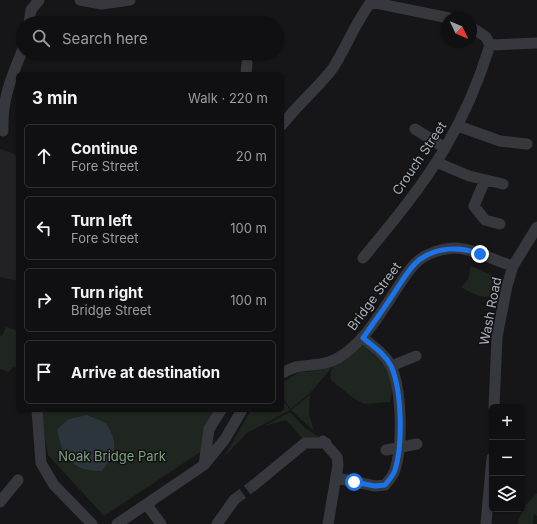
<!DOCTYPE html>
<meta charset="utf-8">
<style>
:root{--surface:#101012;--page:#19191b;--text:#f1f3f6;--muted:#9c9d9f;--line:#303032}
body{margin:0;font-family:Inter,sans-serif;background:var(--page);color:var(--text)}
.controls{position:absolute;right:12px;bottom:12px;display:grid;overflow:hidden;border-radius:6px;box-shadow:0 1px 3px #0004}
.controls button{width:36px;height:36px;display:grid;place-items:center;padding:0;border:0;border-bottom:1px solid var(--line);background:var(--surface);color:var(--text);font:20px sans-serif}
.compass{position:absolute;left:441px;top:12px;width:36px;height:36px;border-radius:50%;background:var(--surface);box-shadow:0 1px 3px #0004;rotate:134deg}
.stop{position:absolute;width:12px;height:12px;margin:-9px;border:3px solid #1a73e8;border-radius:50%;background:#fff}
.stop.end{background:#1a73e8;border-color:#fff;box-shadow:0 1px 4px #0008}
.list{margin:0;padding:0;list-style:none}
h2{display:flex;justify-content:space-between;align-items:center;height:52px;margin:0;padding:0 16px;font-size:17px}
h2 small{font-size:13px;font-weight:400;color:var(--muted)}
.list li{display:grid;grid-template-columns:26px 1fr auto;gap:12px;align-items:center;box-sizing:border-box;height:64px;margin:0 8px 8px;padding:0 8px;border:1px solid var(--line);border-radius:6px}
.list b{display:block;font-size:15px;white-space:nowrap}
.list p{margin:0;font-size:13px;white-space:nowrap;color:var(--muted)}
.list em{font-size:13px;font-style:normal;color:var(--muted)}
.icon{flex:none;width:22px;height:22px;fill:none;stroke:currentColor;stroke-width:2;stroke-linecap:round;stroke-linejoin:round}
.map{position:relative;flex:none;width:537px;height:524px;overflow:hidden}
.search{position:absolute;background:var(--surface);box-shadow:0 1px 3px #0004;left:16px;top:16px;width:268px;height:44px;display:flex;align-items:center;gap:10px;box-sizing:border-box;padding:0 14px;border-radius:22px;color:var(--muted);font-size:15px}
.panel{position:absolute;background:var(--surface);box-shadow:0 1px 3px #0004;left:16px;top:72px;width:268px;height:340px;border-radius:6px}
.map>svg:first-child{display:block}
.built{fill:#222225}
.green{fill:#1e261f}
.water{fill:#2c353c}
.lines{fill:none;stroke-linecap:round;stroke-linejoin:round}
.minor-tunnel{stroke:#333438;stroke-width:11;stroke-dasharray:11 5.5;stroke-linecap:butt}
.minor{stroke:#37383d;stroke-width:11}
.route{stroke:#1a73e8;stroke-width:5}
.labels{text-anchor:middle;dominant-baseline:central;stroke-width:3;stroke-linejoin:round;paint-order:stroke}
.street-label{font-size:13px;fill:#a8adb8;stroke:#111113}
.park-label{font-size:13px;fill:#7fa381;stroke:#111113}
</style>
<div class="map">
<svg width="537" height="524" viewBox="0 0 537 524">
<rect width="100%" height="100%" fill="#161618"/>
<!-- built -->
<path class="built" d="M0,149L12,153L18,157V281L0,277Z"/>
<!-- green -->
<path class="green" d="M471,266L493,276L496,296C483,299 472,294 461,287L468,279Z
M6,327L18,331V369L13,367L9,372L0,369V335L2,336Z
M362,342C384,361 398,370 390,402L365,404L353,398L331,380L330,373L334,365L310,393L291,409L282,397V383L299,372H307L319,369Z
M310,395L309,414L314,431L291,410Z
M282,399L290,410L247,433L224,457L251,410H282Z
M40,410H221L205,449L104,516L48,455Z
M290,412L305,428L325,441H305L286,420L264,426Z
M537,493V516L534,514L533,524H517L524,507Z"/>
<!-- water -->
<path class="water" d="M87,415L106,423C118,443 117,452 102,471C71,471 62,457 57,429L69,419Z"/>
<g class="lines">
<!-- minor-tunnel -->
<path class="minor-tunnel" d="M234,500L254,485"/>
<!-- minor -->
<path class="minor" d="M80,0L102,4L130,0
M371,2L449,18
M29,23L31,10L39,0
M490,45L537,43
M246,74L247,63
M282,125C297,105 319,87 333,68C347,46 355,23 371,2
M458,126L500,141L527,144
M415,129L445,148
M3,131C2,98 11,78 23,49
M436,162L469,176L503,184
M485,180L474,206L485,220L500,224
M363,258C392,223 422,187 445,148C464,116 479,81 490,45L486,37L471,27
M391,366L416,356
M282,373C287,371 291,368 296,367C310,364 325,366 338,358C365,342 381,312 398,287C404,278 410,267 418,261C427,253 444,248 456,248C476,249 494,261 513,266
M494,407L497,337L507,286L513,266L537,227
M37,410L41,463L54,485L92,524
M323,441L337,457L338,465L328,524
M386,450L417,444
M204,465L209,429L221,410
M337,478L375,486L385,485C389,480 393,476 395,470C403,445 402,390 391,366C385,354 373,346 363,338
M254,485L305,443H326
M0,502L18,480
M147,505L161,524
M117,524L204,465L225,439L242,410
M217,524L234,500
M486,524L492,458"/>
</g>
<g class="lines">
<!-- route -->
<path class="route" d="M354,482L375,486L385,485C389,480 393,476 395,470C403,445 402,390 391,366C385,354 373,346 363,338C374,322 386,306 396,290C403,280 409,268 419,260C436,247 460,246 480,254"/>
</g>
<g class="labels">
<!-- street labels -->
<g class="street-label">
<text transform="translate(419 158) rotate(-56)">Crouch Street</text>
<text transform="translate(374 296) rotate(-54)">Bridge Street</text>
<text transform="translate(490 311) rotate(-79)">Wash Road</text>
</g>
<!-- park labels -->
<g class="park-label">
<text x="112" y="456">Noak Bridge Park</text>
</g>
</g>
</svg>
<div class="controls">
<button>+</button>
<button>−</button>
<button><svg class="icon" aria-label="layers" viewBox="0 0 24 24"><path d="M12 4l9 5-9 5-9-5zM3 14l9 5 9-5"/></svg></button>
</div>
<svg class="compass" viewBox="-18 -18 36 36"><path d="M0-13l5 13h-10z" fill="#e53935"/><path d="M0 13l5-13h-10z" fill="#9c9d9f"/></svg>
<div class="stop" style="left:354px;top:482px"></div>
<div class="stop end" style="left:480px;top:254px"></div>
<div class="search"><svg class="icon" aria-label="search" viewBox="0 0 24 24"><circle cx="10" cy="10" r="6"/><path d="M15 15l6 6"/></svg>Search here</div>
<section class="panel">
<h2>3 min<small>Walk · 220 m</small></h2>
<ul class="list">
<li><svg class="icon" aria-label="ahead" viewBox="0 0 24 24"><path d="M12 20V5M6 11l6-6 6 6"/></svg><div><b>Continue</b><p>Fore Street</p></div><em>20 m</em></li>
<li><svg class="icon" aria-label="left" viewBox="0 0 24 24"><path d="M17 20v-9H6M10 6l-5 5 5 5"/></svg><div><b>Turn left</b><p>Fore Street</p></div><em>100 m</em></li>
<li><svg class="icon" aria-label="right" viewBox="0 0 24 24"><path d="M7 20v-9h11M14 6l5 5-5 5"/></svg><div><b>Turn right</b><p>Bridge Street</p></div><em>100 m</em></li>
<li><svg class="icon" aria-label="arrive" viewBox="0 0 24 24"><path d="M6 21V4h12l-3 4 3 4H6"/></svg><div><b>Arrive at destination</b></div></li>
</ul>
</section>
</div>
